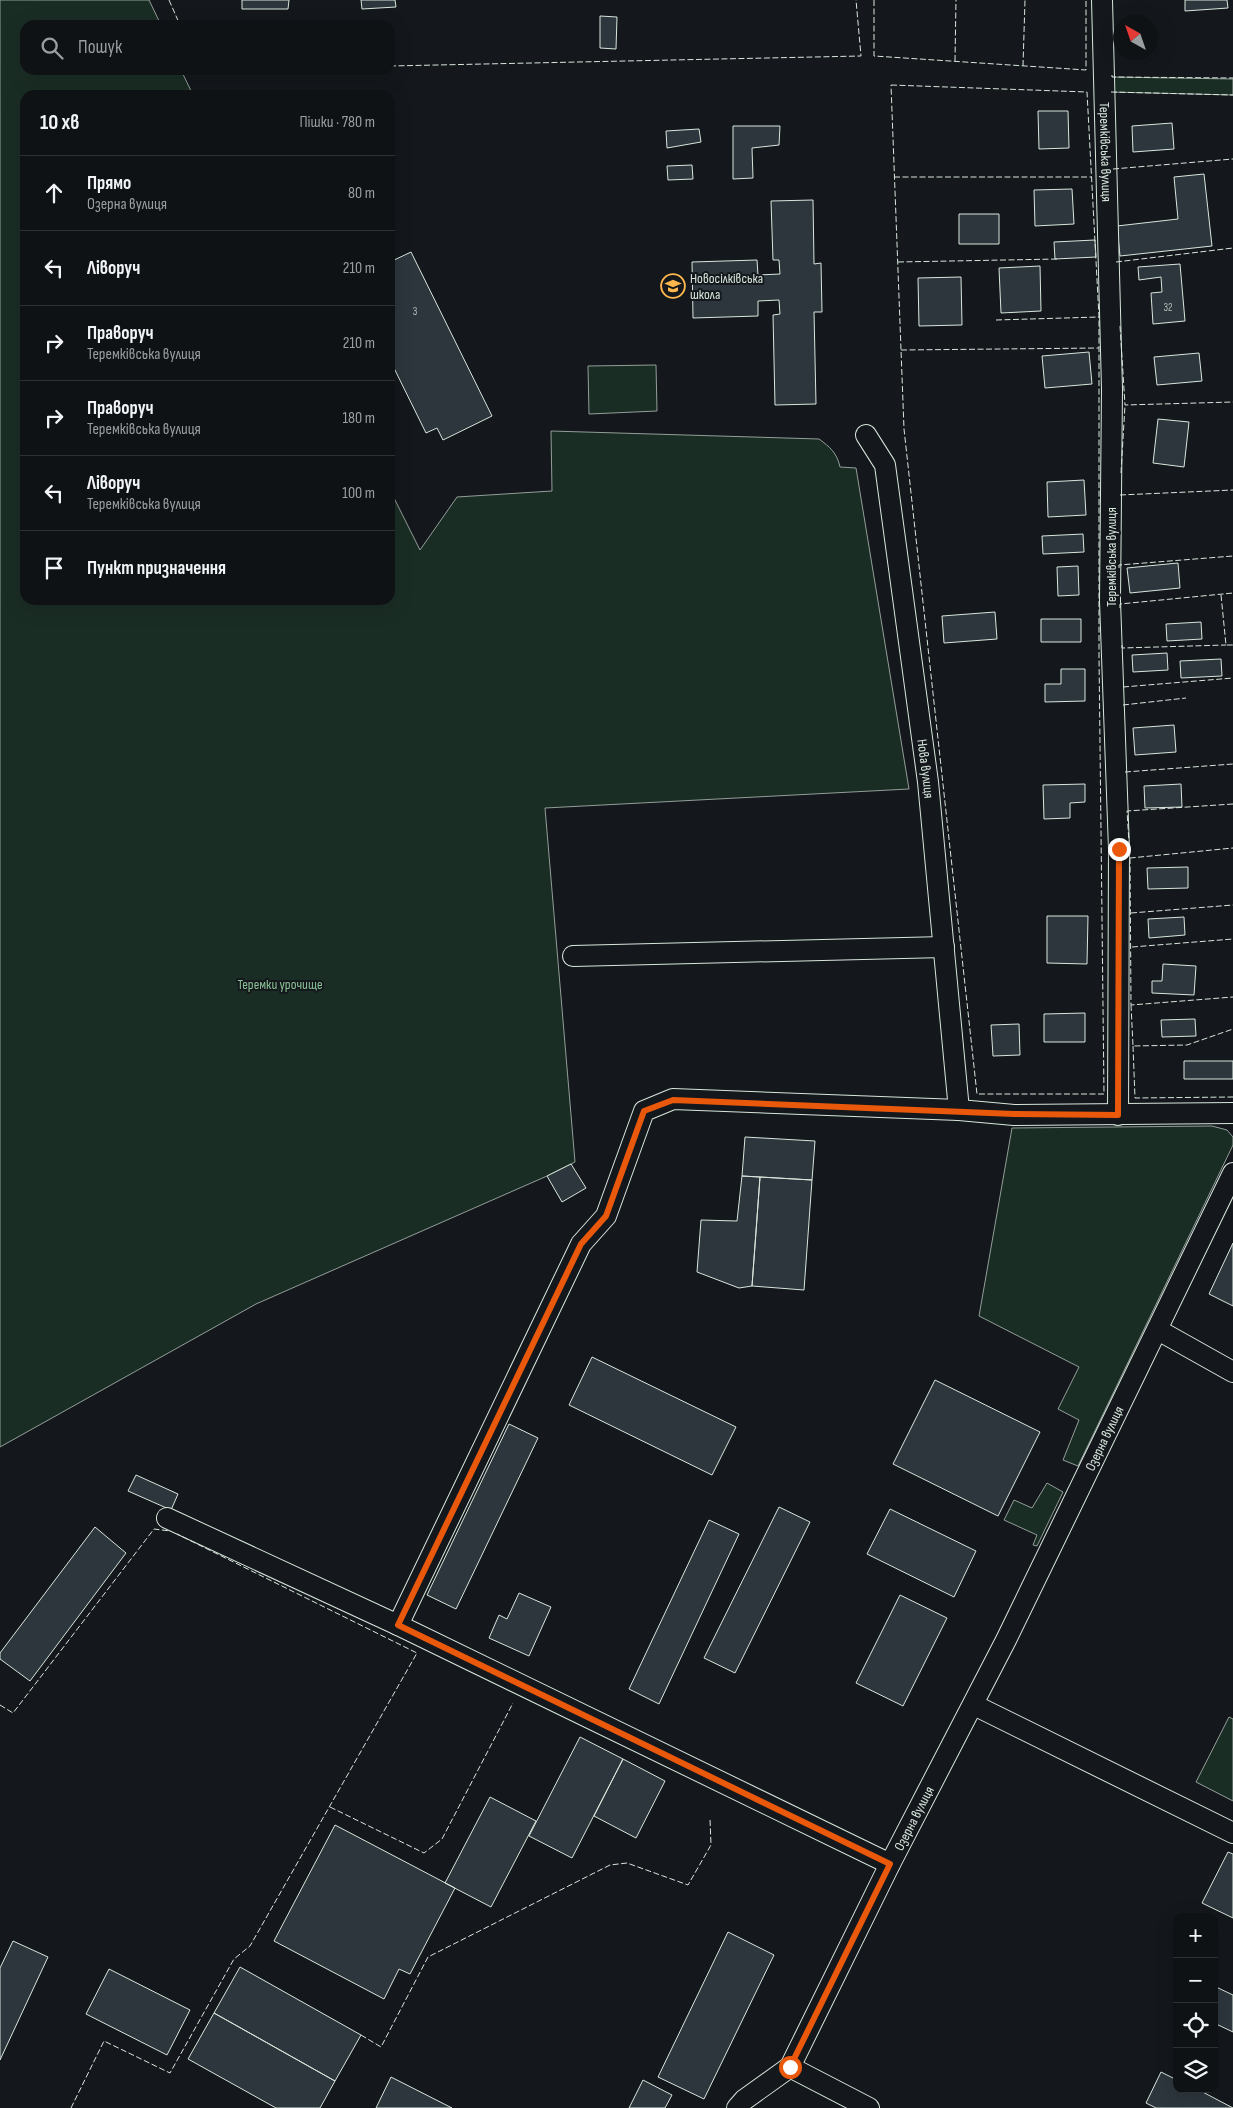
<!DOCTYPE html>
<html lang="uk">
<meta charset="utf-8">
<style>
:root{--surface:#0f1215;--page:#1d2022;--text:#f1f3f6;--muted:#9b9ea0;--line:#2f3234}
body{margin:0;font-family:"Sofia Sans Condensed",sans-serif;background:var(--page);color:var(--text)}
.controls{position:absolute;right:15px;bottom:15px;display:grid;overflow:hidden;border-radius:10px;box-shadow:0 5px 20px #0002}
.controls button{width:45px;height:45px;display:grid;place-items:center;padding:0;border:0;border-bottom:1px solid var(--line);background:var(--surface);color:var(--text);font:25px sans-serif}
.compass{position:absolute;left:1113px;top:15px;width:45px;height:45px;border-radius:50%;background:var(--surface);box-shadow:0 5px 20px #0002;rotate:320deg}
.stop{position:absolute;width:15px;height:15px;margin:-11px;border:4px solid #ea580c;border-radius:50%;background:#fff}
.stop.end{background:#ea580c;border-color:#fff;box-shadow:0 1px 5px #0008}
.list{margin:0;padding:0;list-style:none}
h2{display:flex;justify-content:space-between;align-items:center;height:65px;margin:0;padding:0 20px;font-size:21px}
h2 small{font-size:16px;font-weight:400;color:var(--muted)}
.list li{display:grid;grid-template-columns:32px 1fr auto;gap:15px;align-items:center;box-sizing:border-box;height:75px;padding:0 20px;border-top:1px solid var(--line)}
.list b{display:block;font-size:19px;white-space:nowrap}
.list p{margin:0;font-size:16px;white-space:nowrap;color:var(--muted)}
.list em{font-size:16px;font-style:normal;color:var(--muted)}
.icon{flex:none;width:28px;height:28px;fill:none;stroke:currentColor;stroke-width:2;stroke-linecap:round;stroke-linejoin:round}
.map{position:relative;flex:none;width:1233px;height:2108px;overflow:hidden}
.search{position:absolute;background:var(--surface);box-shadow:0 5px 20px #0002;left:20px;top:20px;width:375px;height:55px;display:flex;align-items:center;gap:12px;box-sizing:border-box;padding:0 18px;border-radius:15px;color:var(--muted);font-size:19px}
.panel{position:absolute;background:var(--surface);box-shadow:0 5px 20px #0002;left:20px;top:90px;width:375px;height:515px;border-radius:15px}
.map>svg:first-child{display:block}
.green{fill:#1a2d24;stroke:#939e99}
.building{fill:#2c363c;stroke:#d8e6dc}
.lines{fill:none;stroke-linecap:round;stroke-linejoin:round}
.minor-casing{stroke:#d8e6dc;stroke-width:22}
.minor{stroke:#14181c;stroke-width:20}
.fence{stroke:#d8e6dc;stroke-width:1;stroke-dasharray:6 2.5;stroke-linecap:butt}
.route{stroke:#ea580c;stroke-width:6}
.labels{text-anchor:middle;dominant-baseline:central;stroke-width:4;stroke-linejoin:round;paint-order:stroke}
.number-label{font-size:11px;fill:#adbab4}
.street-label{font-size:14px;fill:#d8e6dc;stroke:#14181c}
.poi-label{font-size:14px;fill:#d8e6dc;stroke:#14181c;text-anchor:start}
.park-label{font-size:14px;fill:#8ac095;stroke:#14181c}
</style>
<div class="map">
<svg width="1233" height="2108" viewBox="0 0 1233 2108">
<rect width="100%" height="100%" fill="#14181c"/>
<!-- green -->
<path class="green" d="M0,0H149L161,25H25V70H181L193,95H25V600H390V490L420,550L457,497L552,491L551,431L819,439C830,447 837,453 840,467L856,468L909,789L545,808L575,1162L547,1176L256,1304L0,1447Z
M1112,77L1233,79V95L1111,92Z
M656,365L657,411L589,414L588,366Z
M1212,1126L1227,1130L1233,1137V1145L1078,1466L1063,1460L1079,1420L1058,1409L1079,1367L979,1316L1012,1128Z
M1047,1483L1063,1492L1037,1546L1033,1545L1037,1535L1004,1520L1014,1500L1032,1508Z
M1229,1717L1233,1719V1801L1196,1782Z"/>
<!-- building -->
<path class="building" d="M242,0H289L288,9H242Z
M361,0H395L396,7L362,9Z
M1185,0H1227L1228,8L1185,11Z
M600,16L617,17L616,49L600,48Z
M1038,111H1068L1069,148L1039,149Z
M1172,123L1174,149L1133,152L1132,126Z
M733,126H780L779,145L752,148L753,178L733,179Z
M699,129L701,142L667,148L666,131Z
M692,165L693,179L668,180L667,166Z
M1204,174L1212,246L1120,256L1117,226L1178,219L1174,177Z
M1072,189L1074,224L1035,226L1034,190Z
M813,200L814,264L821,263L822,312H814L816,404L775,405L773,315L780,314L779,300L758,301V316L693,318L692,262L757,260L758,275L780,274L779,260H773L771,201Z
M959,214H999V244H959Z
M1095,240L1096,257L1055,259L1054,242Z
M411,252L492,416L443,440L437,428L426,433L390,360V262Z
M1180,264L1185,321L1153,324L1151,293L1162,292L1161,277L1139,280L1138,267Z
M1040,266L1041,311L1001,313L999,268Z
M961,277L962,325L919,326L918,278Z
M1089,352L1092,384L1045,388L1042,356Z
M1199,353L1202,381L1157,385L1154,357Z
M1158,419L1189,422L1184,467L1153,463Z
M1084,480L1086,515L1048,517L1047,482Z
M1083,534L1084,552L1043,554L1042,536Z
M1178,563L1180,588L1130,593L1127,568Z
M1078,566L1079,595L1058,596L1057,567Z
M995,612L997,639L944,643L942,616Z
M1041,619H1081V642H1041Z
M1201,622L1202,639L1167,641L1166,624Z
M1167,653L1168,670L1133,672L1132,655Z
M1221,659L1222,676L1181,678L1180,661Z
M1061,669H1085V701L1045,702V684H1061Z
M1174,725L1176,752L1135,755L1133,728Z
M1085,784V802L1070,803V818L1044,819L1043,785Z
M1181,784L1182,807L1145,808L1144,786Z
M1188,867V888L1148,889L1147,868Z
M1047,916H1088L1087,964L1047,963Z
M1184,917L1185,935L1149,938L1148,919Z
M1163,964L1196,966L1194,995L1152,993V981H1162Z
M1085,1013V1042H1044V1014Z
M1195,1019L1196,1036L1162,1037L1161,1020Z
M1019,1024L1020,1055L993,1056L991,1025Z
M1184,1061H1233V1079H1184Z
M745,1137L815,1141L812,1180L742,1176Z
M571,1164L586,1188L562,1202L547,1176Z
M742,1176L760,1177L752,1286L739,1288L697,1272L701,1220L737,1221Z
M760,1177L812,1180L804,1290L752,1286Z
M1233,1243V1306L1209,1294Z
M592,1357L736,1427L712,1475L569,1405Z
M935,1380L1040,1432L998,1516L893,1464Z
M509,1424L538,1438L456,1609L427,1595Z
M136,1475L178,1494L171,1510L128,1491Z
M779,1507L810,1522L735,1673L704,1658Z
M890,1509L976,1551L954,1597L867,1554Z
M709,1520L739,1534L659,1704L629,1689Z
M95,1527L126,1553L30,1681L0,1659V1653Z
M519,1593L551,1607L529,1656L489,1638L499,1615L507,1619Z
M900,1595L947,1618L903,1706L856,1683Z
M580,1737L623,1759L572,1858L529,1836Z
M623,1759L665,1781L636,1838L594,1816Z
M490,1797L536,1821L491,1907L445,1883Z
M335,1825L455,1888L410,1974L399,1969L384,1999L274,1941Z
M1228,1852L1233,1854V1918L1202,1903Z
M728,1932L774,1955L704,2099L658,2077Z
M13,1941L48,1957L0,2060V1968Z
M240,1967L361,2035L335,2081L214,2013Z
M109,1969L190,2010L167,2055L86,2014Z
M1214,1986L1233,1995V2032L1214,2023Z
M214,2013L335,2081L320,2108H276L188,2059Z
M1161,2072L1177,2080V2089H1197L1233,2108H1156L1146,2103Z
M391,2077L452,2108H376Z
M643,2080L672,2095L665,2108H629Z"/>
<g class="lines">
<!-- minor casing -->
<g class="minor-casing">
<g id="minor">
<path id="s1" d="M1102,0L1112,389L1110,601L1119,849L1118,1115"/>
<path id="s2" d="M866,435L885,465L928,782L959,1110"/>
<path d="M573,956L944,947"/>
<path d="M1158,1330L1233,1372"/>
<path d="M167,1518L398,1625L890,1864"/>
<path d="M398,1625L581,1244L606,1216L644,1111L673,1099L959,1110L1014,1115L1233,1113"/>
<path d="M974,1705L1233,1833"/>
<path d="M790,2067L869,2108"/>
<path id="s3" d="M737,2108L744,2100L790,2067L890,1864L1006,1640L1233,1173"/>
</g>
</g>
<!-- minor -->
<use href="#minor" class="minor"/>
<!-- fence -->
<path class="fence" d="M169,0L180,25
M874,0V56L1086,70V0
M955,61L956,0
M390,66L861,56L856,0
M1023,66L1025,0
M199,70H210
M1112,75V77L1233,78
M891,85L1087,92L1099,317V656L1104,1094H977L904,429Z
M1111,92L1233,95
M1113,169L1233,159
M894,177H1091
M898,262L1058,259
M1116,262L1233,248
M996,320L1099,317
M1120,326L1125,405L1233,402
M901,350L1099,348
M1121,473L1125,405
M1120,495L1233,490
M1119,568V565L1233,556
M1221,595L1226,645H1233
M1120,608V604L1233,593
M1122,645V648L1226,645
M1123,687L1233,678
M1123,705L1186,698
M1125,772L1233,764
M1233,804L1127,811L1130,858L1233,848
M1130,858L1131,1005L1233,997
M1131,913L1233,905
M1132,947L1233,939
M1131,1005L1133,1046L1187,1045L1233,1029
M1133,1046L1135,1098L1233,1097
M0,1705L13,1713L154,1529L170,1531
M330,1807L424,1853L442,1839L513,1703
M361,2035L381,2047L428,1957L610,1865L627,1863L688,1885L711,1845L710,1819
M71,2108L104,2041L170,2073L234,1959L250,1946L417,1653L177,1534"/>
</g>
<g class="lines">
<!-- route -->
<path class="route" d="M790,2067L890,1864L398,1625L581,1244L606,1216L644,1111L673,1100L1014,1114L1118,1115L1119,849"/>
</g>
<!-- icons -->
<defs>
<g id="school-ring" transform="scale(1.25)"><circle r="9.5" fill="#14181c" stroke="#ffb74d" stroke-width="1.5"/><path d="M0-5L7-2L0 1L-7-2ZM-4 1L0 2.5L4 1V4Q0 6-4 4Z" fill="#ffb74d"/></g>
</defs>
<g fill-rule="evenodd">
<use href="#school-ring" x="673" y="286"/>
</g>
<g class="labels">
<!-- number labels -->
<g class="number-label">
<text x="1168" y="307">32</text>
<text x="415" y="311">3</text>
</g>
<!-- street labels -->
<g class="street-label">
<text stroke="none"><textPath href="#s1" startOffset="152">Теремківська вулиця</textPath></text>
<text transform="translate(1111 557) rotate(-90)">Теремківська вулиця</text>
<text stroke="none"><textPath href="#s2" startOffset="342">Нова вулиця</textPath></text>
<text stroke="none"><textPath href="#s3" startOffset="770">Озерна вулиця</textPath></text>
<text stroke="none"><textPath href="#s3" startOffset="345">Озерна вулиця</textPath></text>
</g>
<!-- poi labels -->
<g class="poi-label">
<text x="690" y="278">Новосілківська<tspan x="690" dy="16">школа</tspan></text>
</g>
<!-- park labels -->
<g class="park-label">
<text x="280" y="984">Теремки урочище</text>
</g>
</g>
</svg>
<div class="controls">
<button>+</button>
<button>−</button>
<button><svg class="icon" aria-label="locate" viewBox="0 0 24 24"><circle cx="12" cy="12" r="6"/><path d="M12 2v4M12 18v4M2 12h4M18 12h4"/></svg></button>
<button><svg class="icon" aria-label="layers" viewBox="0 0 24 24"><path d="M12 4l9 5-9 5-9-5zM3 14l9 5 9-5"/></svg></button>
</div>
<svg class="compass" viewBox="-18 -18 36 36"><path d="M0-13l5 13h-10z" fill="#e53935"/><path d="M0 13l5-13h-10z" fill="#9b9ea0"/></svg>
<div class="stop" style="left:790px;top:2067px"></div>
<div class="stop end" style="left:1119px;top:849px"></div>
<div class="search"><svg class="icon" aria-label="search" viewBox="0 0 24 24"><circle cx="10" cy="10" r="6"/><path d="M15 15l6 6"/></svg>Пошук</div>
<section class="panel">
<h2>10 хв<small>Пішки · 780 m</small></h2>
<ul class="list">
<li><svg class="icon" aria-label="ahead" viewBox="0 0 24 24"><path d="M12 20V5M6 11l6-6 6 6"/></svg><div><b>Прямо</b><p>Озерна вулиця</p></div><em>80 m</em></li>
<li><svg class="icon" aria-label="left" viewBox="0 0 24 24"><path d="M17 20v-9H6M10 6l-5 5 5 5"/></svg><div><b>Ліворуч</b></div><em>210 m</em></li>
<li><svg class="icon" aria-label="right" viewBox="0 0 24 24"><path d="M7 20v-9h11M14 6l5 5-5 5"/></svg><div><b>Праворуч</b><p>Теремківська вулиця</p></div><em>210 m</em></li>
<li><svg class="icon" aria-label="right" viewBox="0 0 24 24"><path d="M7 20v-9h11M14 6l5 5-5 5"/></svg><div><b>Праворуч</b><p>Теремківська вулиця</p></div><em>180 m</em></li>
<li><svg class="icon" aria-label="left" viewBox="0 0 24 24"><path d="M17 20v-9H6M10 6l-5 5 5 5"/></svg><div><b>Ліворуч</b><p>Теремківська вулиця</p></div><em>100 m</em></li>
<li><svg class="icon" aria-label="arrive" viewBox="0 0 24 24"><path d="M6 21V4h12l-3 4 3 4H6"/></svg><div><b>Пункт призначення</b></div></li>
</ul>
</section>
</div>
